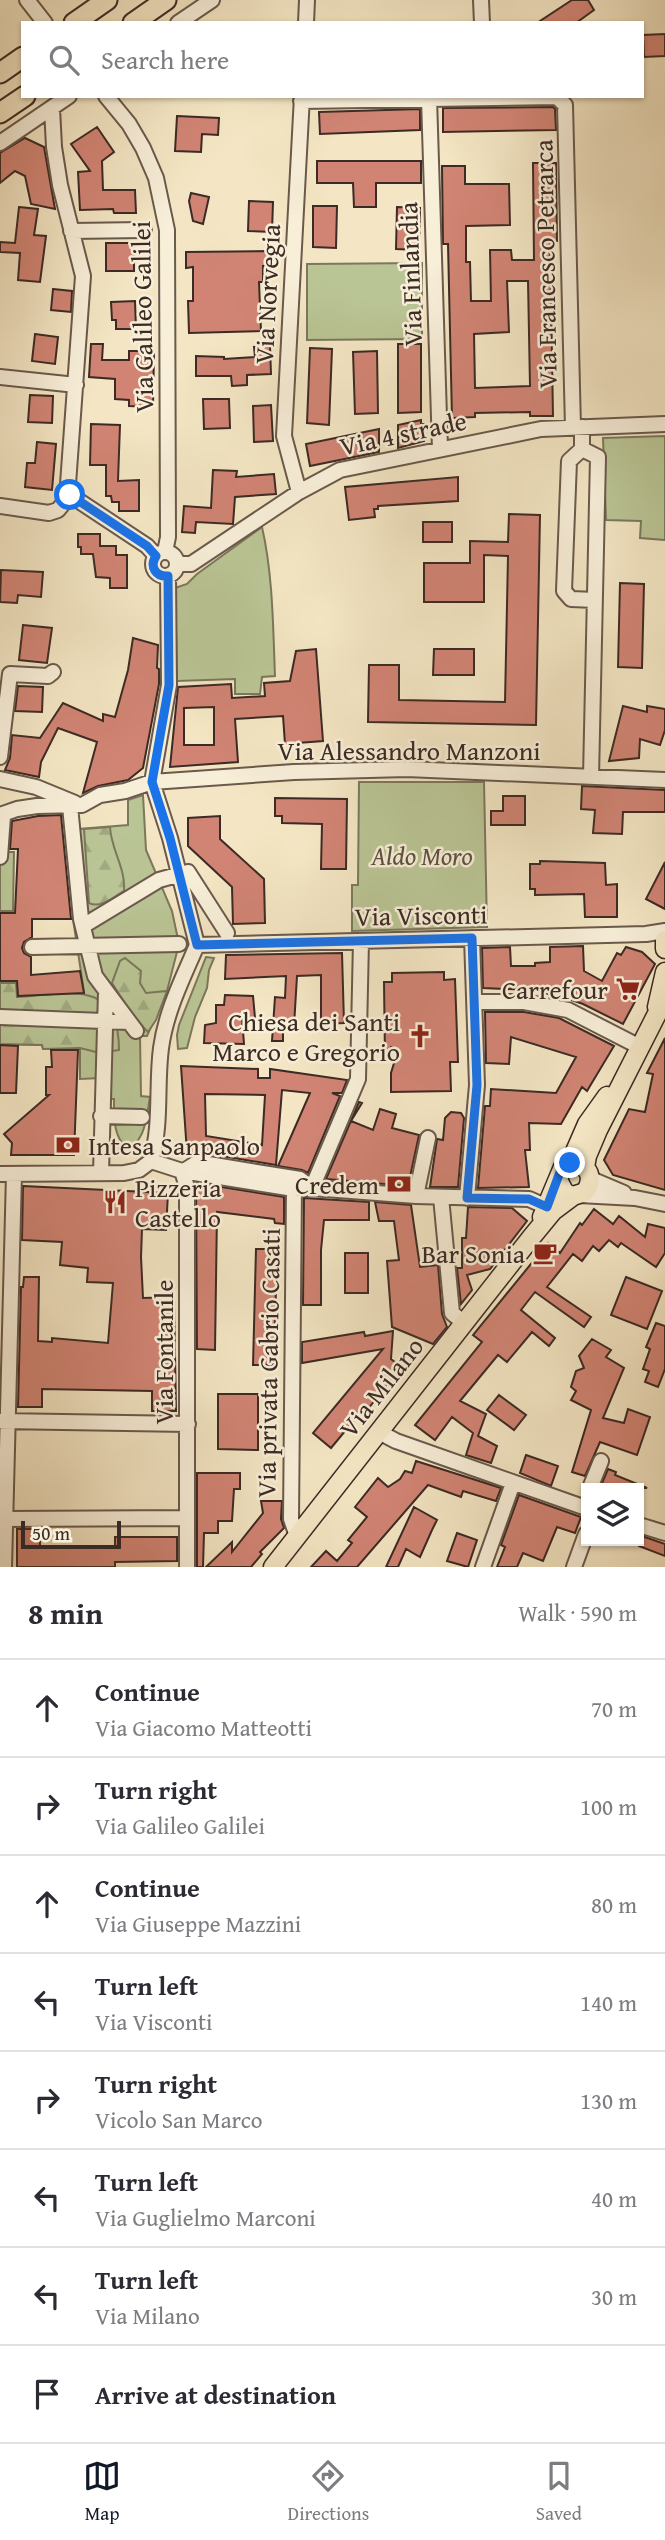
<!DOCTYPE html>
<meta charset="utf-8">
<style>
:root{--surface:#fff;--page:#f7f7f7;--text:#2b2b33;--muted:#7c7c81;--line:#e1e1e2;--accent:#111827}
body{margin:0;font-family:"Gentium Book Plus",serif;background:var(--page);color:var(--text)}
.controls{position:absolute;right:21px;bottom:21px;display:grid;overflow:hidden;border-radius:0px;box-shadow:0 2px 5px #0004}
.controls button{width:63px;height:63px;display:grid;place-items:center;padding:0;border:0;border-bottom:2px solid var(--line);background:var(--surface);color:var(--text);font:35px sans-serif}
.scale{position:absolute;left:21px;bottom:18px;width:100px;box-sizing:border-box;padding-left:7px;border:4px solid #3c2a24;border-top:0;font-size:19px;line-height:24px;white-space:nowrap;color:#3c2a24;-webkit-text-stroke:5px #f8efd9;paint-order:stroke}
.stop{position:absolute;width:21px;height:21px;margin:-16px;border:5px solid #1a73e8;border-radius:50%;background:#fff}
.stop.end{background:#1a73e8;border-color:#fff;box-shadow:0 2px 7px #0008}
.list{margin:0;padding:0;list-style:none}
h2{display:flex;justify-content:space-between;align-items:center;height:91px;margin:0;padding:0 28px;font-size:30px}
h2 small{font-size:23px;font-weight:400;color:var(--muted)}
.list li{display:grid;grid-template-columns:46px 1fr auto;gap:21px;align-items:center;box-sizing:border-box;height:98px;padding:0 28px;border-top:2px solid var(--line)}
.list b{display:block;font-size:26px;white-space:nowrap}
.list p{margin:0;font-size:23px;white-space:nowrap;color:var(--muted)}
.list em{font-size:23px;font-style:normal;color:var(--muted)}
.icon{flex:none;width:38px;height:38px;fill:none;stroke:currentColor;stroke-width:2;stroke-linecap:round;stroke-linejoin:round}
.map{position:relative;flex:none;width:665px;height:1567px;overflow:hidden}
.search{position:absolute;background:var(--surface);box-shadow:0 2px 5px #0004;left:21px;right:21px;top:21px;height:77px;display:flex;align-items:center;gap:18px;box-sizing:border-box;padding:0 24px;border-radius:0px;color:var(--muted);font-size:26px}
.sheet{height:875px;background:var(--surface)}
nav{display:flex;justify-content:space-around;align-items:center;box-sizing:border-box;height:98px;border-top:2px solid var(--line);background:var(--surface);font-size:19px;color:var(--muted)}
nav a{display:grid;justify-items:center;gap:4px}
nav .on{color:var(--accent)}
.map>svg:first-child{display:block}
.green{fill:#bac595;stroke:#7b785c;stroke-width:2}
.forest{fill:url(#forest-firs);stroke:#7b785c;stroke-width:2}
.building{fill:#d18474;stroke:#3c2a24;stroke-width:2;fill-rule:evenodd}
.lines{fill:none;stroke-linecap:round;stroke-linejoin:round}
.minor-casing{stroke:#6a594c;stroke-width:18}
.major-casing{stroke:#3c2a24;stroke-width:21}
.highway-casing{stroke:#3c2a24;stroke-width:23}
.minor{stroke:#f8efd9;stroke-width:14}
.major{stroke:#f4e6c4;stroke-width:18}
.highway{stroke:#f4e6c4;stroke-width:19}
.route{stroke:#1a73e8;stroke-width:9}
.labels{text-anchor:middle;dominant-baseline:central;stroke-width:5;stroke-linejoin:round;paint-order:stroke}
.street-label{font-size:26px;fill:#3c2a24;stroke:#f8efd9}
.park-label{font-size:26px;font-style:italic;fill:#5c5140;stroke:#f8efd9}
.poi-label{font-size:26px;fill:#3c2a24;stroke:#f8efd9;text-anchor:end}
</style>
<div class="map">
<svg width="665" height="1567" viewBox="0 0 665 1567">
<defs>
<pattern id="forest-firs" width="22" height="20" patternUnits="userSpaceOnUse" patternTransform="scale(1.75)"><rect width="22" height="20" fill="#bac595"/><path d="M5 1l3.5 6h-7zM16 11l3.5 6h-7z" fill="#a1a980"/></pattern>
</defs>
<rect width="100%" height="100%" fill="#f4e6c4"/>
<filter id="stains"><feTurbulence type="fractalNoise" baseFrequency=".00286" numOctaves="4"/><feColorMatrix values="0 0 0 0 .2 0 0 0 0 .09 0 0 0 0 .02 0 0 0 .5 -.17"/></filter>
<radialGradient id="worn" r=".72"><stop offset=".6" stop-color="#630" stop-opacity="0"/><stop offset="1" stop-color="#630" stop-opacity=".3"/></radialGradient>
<!-- green -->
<path class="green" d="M422,263V339L307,340V264Z
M665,436V540L640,538L641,521L606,520L603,438Z
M262,527C273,575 273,627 275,676L262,677L260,694H235V679L177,681L175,588L187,584L197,574Z
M359,782H484L487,927L352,931V885H358Z
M143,795L146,850L172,911L179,944L167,991L147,1036H140L141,1096L150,1097C146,1120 146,1142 122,1154L119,1149L122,1143C113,1130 114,1114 114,1099H103L101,1078L80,1079V1048L43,1049L42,1045L0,1044V983H16L17,997L84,992L73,919L67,830L128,825V800Z
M0,852H14L13,911H0Z
M206,957L214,958L209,970L207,988L195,1017L187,1048L178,1049L177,1035L179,1025Z"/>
<!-- forest -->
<path class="forest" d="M110,827C111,850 126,868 124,891C113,897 101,909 89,903L84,829Z
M125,958L141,971L140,983L146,993L167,991L156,1020L148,1032L135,1019L112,983L120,961Z
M0,983H16L17,997C67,994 119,977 119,1050L100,1053L80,1048L43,1049L42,1045L0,1044Z"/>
<!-- building -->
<path class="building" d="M572,0H588L594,10L576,23H537Z
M665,34V56L644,57L643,35Z
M553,107L555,109L556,130L443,132V108Z
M420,109V130L320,134L319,112Z
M177,116L219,118L218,135L202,134L201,152L175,151Z
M97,127L114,152L102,161L103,190H135L136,213H114L113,209L80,210L78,172L90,171L71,144Z
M25,138L44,147L55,209L31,204L25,176L15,171L0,183V153Z
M317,161H421V183H376V207H354L353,183H317Z
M533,163H556L557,241H550L553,416H530V412L475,413V417L452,418L448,244H443L442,166H465V184H509L510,225L466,226V262H470L471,301H491L490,250H511L512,260H534ZM507,281H528L530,386L475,388L474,334L509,332Z
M191,193L209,197L203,224L193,221L189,201Z
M249,201L273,202L272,232L248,231Z
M313,206H337L336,248L313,247Z
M19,207L38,209L34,235L46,236L40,282L18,280L20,253L0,252V242L15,243Z
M397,207L420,208L419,250L396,249Z
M106,243H134V271H106Z
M269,251V266H263V282H259L261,331L189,333L188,301H193V267L186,268V252Z
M53,289L72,291L71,312L51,310Z
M135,301L136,329H116V320H112L111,302Z
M35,334L58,337L55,364L32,361Z
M91,344H103L102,360H129V351H154L153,407L129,406V400L115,399V379L89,377Z
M398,344H421V412L398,413Z
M270,346L271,374L247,375V385L232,386L231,376H196V356L224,357V359L255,357L254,347Z
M310,348L332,349L329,425L307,423Z
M377,351L378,413L355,414L353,352Z
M30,395L53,396L52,423L28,422Z
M203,399H229L230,428L204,429Z
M271,405L273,441L254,442L253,406Z
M421,420V424H424V441L398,448V425Z
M91,424L120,425L118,481L139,480V511H119V502H112L111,496H106V465H90Z
M379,429V452L310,466L306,444Z
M37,442L56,444L52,490L25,487L27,463H35Z
M213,470L237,471L236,477L274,474L276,494L235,497L233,524L196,522L195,533L182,532L184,506L211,508Z
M458,477V501L378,506V509H374L375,517L349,520L345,487Z
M509,514L540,515L536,725L368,722L369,665H399V700L505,702L508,556L484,555V602H424V563H470V541L508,542Z
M423,522H452V542H423Z
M78,534H100V546H116V555H127V588H110V578L96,577L93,554H81V547H78Z
M1,570L43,572L41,597L18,595L17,603L0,602Z
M620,583L644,584L642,668L618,667Z
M23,625L52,628L47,663L19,660Z
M133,638L158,645L157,668L159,669V684L143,768L128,780L98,786L83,793L97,742L58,728L41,762L39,777L5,770L10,758L12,735L40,738L63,703L103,721V714L115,717L128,670Z
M316,649L323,741L285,744L283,716L235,719L238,762L170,767L178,687L231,684L232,698L265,696L264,683L290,681L296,651ZM214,707V745H184V708Z
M434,649H474V675H433Z
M18,686L43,687L42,712L15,711Z
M623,706L647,712V706L665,709V730L660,745L640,739L639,758L609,761Z
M582,786L665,790V812H623L622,834L593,833L595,810L581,809Z
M503,796H525V825H491V811H503Z
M275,798L347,799L346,869H321L322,824L282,823V816H275Z
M61,815L71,919H32V937L24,942L22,948L24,953L31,957V975L80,971L84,993L18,996L17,981H0V913H15L18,849H10L12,821L38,816Z
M220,816V839L264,879L265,923L233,924L232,887L188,846V818Z
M540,861L605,863L606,885L617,884V917H585L584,894L535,895V889H530V864H540Z
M665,862V909L646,899Z
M583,946L584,971L602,981L617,953L621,955L626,947L642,952L655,964L623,1024L583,1004L563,997L530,990L483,988L482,948L510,947L511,966H535V963L550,962V947Z
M342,953L344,1023L321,1024V975L297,976L294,1026L283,1025V1041H272L275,997L285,998L286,976L225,979L226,955Z
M444,972V980L455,979L458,1062H450L451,1091L391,1092V1073L398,1050L391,1047L385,1058L384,982H392V973Z
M225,995L253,996L255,1018H242L244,1044L204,1043L205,1025L216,1023V1005H224Z
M485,1012H524L559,1018L614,1046L587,1091L582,1087L561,1124L529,1123L530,1150H525L529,1187L478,1188L485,1106H490L491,1089L556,1093L576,1057L511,1037L509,1064L486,1063Z
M665,1038V1190L613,1175L604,1160L629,1109L645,1112L653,1074L647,1073Z
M0,1045L18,1046L16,1093H0Z
M51,1050H78L74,1155H11L12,1143L4,1134L49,1095H46V1067H52Z
M181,1066L258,1069V1078H270V1069L347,1080L342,1093H332L340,1096L308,1173L302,1170L278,1166L310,1093L282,1090L276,1165L204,1153H187ZM205,1094L265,1095L262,1145L206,1136Z
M359,1102L362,1103L351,1121L373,1130L380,1109L396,1114L392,1128L419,1135L408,1186L326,1179Z
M451,1112L461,1113L464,1118L458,1187H430L437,1139L443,1140L445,1118Z
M196,1183L284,1197V1224L275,1223L274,1219L217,1212L215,1350L197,1349Z
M23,1186L168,1193L166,1230L142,1229L141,1257L143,1298L174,1297L176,1411H152V1391L42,1389V1407H18L21,1287H23L24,1277H39L38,1341L52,1342V1338L108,1343L113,1283L87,1282L88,1268L60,1265L62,1242L22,1240Z
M304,1198L369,1202V1220H324L321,1250V1305H303Z
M375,1202L411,1205L420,1267L438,1265L442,1314L447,1327L433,1344L392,1327L387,1261L399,1260L394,1221H379Z
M468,1207L512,1208L527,1221L490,1269L467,1275L472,1290L461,1304L457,1268H462V1238H466Z
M594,1209L613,1224L619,1216L645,1237L648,1224L665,1228V1253L656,1267L621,1243L618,1247L609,1240L599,1251L593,1246L582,1261L573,1254L547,1287L591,1317L584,1327L535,1292L521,1310L555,1338L549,1346L532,1332L507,1362L498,1355L460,1401L486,1414L478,1436L497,1446L491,1463L466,1455L473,1433L452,1417L435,1440L415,1425L482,1342L473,1335L548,1243L560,1253L580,1223L582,1225Z
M256,1249H277L274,1365H253Z
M345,1253H368V1293H345Z
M626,1277L662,1291L647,1329L611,1315Z
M656,1323L665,1326V1369L658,1387L645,1382L649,1371L643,1369L650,1349L646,1347Z
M393,1331L391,1359L401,1367L368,1409L365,1407L331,1448L313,1433L383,1349L302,1363V1342L364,1332L365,1336Z
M592,1339L611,1350L606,1357L624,1368L603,1418L624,1423L628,1409L650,1417L637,1455L600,1442L585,1476L572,1472L591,1410L571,1400L576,1391L571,1387L576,1371L584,1368L579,1356Z
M218,1394H258V1450L218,1449Z
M499,1395L526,1415L514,1430L487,1410Z
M526,1455L558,1466L551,1486L520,1473Z
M416,1461L501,1488L496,1501L463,1491L461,1497L428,1485L357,1567H311L326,1551L337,1561L352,1543L348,1540L367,1517L355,1507L378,1478L388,1487L400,1479L405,1471L412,1473Z
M608,1469L616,1472L615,1475L647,1488H600Z
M197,1473H240V1489H234L232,1521H218V1533H204L203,1567H197Z
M519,1495L581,1517L575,1533L557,1527L543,1561L523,1553L517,1567H497L505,1547L501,1545Z
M261,1501H282L281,1519L284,1528L260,1552L262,1554L251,1567H206L232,1542V1552L263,1513Z
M414,1507L437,1520L432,1530L420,1557L406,1549L398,1567H386Z
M17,1529H40V1547H115V1537H177V1561L115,1562V1567H17Z
M457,1533L477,1540L468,1567L447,1561Z
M639,1535L665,1544V1556L639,1546Z"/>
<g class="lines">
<!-- minor casing -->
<g class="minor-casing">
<path id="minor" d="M27,0L45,23
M481,0L482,23
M178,23L212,0
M306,23L307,0
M106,96L129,124L143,148L156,178L167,230L168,537L165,552
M429,98L440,449
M301,101L557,97L565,105L573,427
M52,108L54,147L60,185L83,276L68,484L70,495L147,546L156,556
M0,143L69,96
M71,231L144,230
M0,377L76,385
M582,427V449L569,461L564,591L571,599L595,600
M582,449L598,457L591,777
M299,492L284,436L302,96
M0,506L49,513L58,510L70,495
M153 564a12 12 0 1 1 24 0a12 12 0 1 1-24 0Z
M177,564H191L299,492L340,470L541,429L665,424
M168,576L169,685L152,782L170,838L197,945
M0,757L10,674L48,676L53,672
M0,779L36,787L75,803
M70,806L81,919L95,976L136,1031
M0,815L17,809L37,806L82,805L100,795L125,791L152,782L294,772L407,769L665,780
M0,857L3,816
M83,926L159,880L188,872L227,933
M197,945L646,934L665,931
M32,947L179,944
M474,1002H524L568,1010L640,1047
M0,1017L129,1022
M101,1116L142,1117
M151,1161L182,1171L187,1187V1567
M151,1161C162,1123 156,1086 161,1048C166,1011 183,978 197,945
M182,1171L294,1189L312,1188L358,1079L361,941
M184,1171L195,1164L202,1163L300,1179L312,1188L416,1196L529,1199L547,1207
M101,1173L106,991
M0,1174L124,1173L139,1170L151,1161
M591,1179L624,1193
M294,1189L291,1519L297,1536
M579,1195L635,1198L665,1204
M416,1196L428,1138
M441,1197L452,1313L464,1323
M467,1198L477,1085L472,938
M0,1421L188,1424
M379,1432L396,1441L586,1508
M590,1488L601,1461
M5,1519L187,1518
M639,1525L665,1533
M4,1567L14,1174
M483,1567L513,1483
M574,1567L586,1534"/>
</g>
<!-- major casing -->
<g class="major-casing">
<path id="major" d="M665,940V949
M657,1007L665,972
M570,1163L587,1124L607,1096
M585,1167L587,1156L598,1130L665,998
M542,1217L563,1167C582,1157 598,1174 585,1192L573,1196L565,1193L558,1180
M273,1567L530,1239L553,1211L573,1196"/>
</g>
<!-- highway casing -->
<g class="highway-casing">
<path id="highway" d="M74,23L107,0
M133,23L166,0
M0,73L23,57
M0,113L25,96"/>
</g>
<!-- minor -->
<use href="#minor" class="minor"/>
<!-- major -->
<use href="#major" class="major"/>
<!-- highway -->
<use href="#highway" class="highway"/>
</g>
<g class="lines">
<!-- route -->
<path class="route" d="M70,495L147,546L156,556C149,567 156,577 168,576L169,685L152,782L170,838L197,945L472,938L477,1085L467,1198L529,1199L547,1207L560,1172L570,1163"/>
</g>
<!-- icons -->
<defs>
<g id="supermarket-bare" transform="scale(1.89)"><path d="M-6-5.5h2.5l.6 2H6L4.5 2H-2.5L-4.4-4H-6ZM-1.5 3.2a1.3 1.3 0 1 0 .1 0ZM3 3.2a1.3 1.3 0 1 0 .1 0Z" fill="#8f2418" stroke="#f8efd9" stroke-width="2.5" paint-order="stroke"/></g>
<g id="church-bare" transform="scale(1.89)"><path d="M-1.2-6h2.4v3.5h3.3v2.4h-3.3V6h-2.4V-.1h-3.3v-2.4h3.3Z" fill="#8f2418" stroke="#f8efd9" stroke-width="2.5" paint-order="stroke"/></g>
<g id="bank-bare" transform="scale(1.89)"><path d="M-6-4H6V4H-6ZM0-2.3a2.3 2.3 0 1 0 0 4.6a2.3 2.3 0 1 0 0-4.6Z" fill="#8f2418" stroke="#f8efd9" stroke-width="2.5" paint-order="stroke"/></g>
<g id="restaurant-bare" transform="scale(1.89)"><path d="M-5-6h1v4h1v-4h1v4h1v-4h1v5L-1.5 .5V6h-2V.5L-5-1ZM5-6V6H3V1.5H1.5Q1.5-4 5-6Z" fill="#8f2418" stroke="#f8efd9" stroke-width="2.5" paint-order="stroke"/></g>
<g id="cafe-bare" transform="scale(1.89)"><path d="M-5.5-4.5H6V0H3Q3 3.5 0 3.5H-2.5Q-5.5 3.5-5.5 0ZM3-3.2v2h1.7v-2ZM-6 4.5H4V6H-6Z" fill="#8f2418" stroke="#f8efd9" stroke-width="2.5" paint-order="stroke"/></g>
</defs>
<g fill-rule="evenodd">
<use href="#supermarket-bare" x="628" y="989"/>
<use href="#church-bare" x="420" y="1036"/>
<use href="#bank-bare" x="68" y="1145"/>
<use href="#bank-bare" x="399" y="1184"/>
<use href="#restaurant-bare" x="115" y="1202"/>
<use href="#cafe-bare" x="545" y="1253"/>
</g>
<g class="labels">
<!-- street labels -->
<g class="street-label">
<text transform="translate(545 264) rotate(-91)">Via Francesco Petrarca</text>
<text transform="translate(410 274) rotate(-92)">Via Finlandia</text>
<text transform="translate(267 294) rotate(-87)">Via Norvegia</text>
<text transform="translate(142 317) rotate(-91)">Via Galileo Galilei</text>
<text transform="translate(403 433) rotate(-12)">Via 4 strade</text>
<text x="409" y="750">Via Alessandro Manzoni</text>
<text transform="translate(421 915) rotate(-1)">Via Visconti</text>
<text transform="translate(163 1352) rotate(-90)">Via Fontanile</text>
<text transform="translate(268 1363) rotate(-89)">Via privata Gabrio Casati</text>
<text transform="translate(381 1387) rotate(-52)">Via Milano</text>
</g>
<!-- park labels -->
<g class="park-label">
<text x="422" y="855">Aldo Moro</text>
</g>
<!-- poi labels -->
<g class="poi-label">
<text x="608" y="989">Carrefour</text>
<text x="400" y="1021">Chiesa dei Santi<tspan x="400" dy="30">Marco e Gregorio</tspan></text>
<text x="88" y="1145" text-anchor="start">Intesa Sanpaolo</text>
<text x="379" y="1184">Credem</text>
<text x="135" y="1187" text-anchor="start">Pizzeria<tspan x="135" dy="30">Castello</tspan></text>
<text x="525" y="1253">Bar Sonia</text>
</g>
</g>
<rect width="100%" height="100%" filter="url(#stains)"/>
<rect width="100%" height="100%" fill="url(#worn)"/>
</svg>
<div class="controls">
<button><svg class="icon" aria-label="layers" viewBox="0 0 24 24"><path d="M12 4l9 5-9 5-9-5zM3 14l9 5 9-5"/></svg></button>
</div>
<div class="scale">50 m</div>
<div class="stop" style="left:70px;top:495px"></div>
<div class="stop end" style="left:570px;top:1163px"></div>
<div class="search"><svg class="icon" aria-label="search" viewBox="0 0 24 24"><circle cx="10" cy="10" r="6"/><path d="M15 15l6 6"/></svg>Search here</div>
</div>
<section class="sheet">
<h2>8 min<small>Walk · 590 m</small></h2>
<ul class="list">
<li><svg class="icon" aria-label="ahead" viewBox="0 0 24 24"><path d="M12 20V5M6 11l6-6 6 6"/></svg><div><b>Continue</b><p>Via Giacomo Matteotti</p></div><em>70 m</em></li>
<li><svg class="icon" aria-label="right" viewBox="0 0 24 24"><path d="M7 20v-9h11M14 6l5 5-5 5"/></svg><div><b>Turn right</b><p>Via Galileo Galilei</p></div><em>100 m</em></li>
<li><svg class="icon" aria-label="ahead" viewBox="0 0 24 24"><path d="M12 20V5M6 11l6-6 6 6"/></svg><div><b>Continue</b><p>Via Giuseppe Mazzini</p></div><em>80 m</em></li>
<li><svg class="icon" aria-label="left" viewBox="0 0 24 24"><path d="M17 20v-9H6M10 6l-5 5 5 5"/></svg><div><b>Turn left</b><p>Via Visconti</p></div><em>140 m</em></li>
<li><svg class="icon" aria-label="right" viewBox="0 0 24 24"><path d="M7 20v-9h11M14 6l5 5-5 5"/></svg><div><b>Turn right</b><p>Vicolo San Marco</p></div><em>130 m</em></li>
<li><svg class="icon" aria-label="left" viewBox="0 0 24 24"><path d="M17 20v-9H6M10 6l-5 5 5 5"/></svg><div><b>Turn left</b><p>Via Guglielmo Marconi</p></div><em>40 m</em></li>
<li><svg class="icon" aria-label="left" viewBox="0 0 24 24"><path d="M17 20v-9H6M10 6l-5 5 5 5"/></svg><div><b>Turn left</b><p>Via Milano</p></div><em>30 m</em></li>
<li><svg class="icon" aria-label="arrive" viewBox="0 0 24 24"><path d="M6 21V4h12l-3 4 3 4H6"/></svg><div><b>Arrive at destination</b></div></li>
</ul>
</section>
<nav>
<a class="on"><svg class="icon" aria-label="map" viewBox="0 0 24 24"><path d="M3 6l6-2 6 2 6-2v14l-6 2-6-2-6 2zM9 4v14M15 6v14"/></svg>Map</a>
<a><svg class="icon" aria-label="directions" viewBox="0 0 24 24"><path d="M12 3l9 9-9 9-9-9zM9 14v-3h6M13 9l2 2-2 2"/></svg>Directions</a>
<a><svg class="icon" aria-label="saved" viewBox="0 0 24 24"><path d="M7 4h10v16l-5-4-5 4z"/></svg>Saved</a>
</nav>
